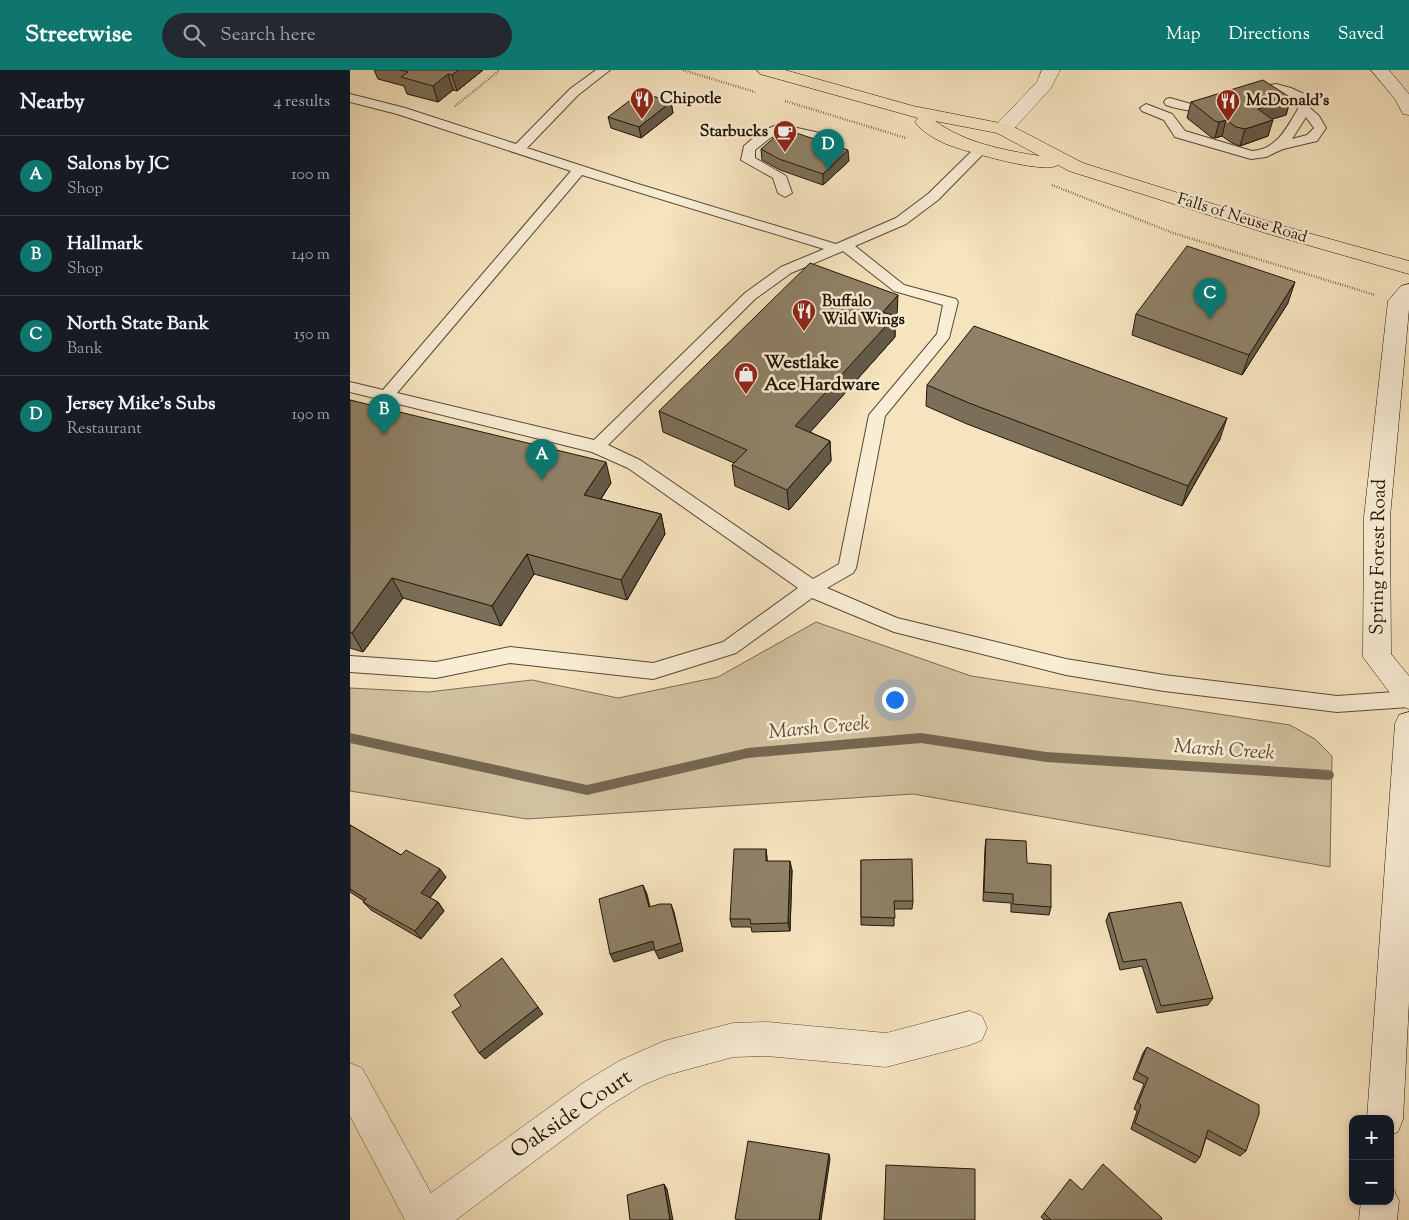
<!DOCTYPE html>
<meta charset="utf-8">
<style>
:root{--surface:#171b24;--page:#242831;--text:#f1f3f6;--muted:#9ea1a6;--line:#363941;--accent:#0f766e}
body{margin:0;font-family:"Sorts Mill Goudy",serif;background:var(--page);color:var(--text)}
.controls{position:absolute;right:15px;bottom:15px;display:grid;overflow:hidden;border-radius:10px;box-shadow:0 2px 8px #0003}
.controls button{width:45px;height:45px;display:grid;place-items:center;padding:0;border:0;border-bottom:1px solid var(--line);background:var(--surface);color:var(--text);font:25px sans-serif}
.you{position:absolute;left:544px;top:629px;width:18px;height:18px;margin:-12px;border:4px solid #fff;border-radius:50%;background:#1a73e8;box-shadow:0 0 0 8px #1a73e833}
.badge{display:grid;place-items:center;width:32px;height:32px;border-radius:50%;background:var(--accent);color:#fff;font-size:16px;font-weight:700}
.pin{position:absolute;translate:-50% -41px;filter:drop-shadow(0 1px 2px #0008)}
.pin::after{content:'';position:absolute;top:26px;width:18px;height:15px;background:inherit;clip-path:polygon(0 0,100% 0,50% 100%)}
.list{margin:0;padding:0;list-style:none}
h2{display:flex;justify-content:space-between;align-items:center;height:65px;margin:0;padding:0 20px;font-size:21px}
h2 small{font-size:16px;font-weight:400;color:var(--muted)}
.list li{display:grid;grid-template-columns:32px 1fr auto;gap:15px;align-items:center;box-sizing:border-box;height:80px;padding:0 20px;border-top:1px solid var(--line)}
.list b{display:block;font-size:19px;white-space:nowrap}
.list p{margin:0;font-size:16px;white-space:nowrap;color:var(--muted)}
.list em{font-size:16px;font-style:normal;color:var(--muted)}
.icon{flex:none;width:28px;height:28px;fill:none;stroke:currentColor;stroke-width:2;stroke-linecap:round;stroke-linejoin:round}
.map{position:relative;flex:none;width:1059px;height:1150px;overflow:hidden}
header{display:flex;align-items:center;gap:30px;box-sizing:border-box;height:70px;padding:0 25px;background:var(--accent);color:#fff}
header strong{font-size:24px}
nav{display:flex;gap:28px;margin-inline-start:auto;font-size:18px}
.search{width:350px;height:45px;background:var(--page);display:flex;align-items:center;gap:12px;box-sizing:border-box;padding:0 18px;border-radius:28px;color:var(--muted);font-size:19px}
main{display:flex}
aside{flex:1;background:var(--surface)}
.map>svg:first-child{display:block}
.green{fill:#d2c1a0;stroke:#796b54}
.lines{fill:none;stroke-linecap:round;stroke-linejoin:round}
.stream{fill:#756751;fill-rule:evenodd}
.lane-casing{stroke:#564936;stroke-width:2}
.street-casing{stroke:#564936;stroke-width:1}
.secondary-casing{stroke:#201508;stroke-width:1}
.primary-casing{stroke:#201508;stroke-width:1}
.path{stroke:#201508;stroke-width:2.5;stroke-dasharray:0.5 2;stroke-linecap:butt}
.lane{fill:#f9edd5;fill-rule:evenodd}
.street{fill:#f9edd5;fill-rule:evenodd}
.secondary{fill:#f9edd5;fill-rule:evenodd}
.primary{fill:#f6e4bf;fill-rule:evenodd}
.wall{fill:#7b6f59;stroke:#201508}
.shaded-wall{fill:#645a48;stroke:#201508}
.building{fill:#8f8167;stroke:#201508}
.labels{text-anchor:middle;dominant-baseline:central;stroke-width:5;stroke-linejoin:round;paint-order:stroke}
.far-poi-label{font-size:16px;font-weight:bold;fill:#201508;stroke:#f9edd5;text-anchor:start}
.far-street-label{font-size:16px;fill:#201508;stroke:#f9edd5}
.poi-label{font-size:19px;font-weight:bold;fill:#201508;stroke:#f9edd5;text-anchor:start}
.street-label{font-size:19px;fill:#201508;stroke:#f9edd5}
.water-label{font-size:20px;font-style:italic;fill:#584c38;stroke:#f9edd5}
.near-street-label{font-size:22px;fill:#201508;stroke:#f9edd5}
</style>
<header>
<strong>Streetwise</strong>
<div class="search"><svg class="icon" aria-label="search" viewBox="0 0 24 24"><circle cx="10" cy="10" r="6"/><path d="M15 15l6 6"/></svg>Search here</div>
<nav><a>Map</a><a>Directions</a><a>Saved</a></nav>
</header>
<main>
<aside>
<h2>Nearby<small>4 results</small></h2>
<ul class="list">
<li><span class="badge">A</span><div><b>Salons by JC</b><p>Shop</p></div><em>100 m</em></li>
<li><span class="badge">B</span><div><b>Hallmark</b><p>Shop</p></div><em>140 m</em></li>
<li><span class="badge">C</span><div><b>North State Bank</b><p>Bank</p></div><em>150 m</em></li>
<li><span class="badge">D</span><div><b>Jersey Mike's Subs</b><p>Restaurant</p></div><em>190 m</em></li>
</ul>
</aside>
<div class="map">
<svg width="1059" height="1150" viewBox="0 0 1059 1150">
<rect width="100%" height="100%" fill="#f6e4bf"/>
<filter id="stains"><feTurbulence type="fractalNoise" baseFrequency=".004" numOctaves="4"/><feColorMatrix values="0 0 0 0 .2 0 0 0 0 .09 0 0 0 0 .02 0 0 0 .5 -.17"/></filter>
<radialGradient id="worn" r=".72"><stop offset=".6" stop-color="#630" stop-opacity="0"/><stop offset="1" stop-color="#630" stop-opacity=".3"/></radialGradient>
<!-- green -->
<path class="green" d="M466,552L621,606L940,655L965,669L982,686L980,797L563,724L177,749L0,721V618L78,622L182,610L268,628L368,607Z"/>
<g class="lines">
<!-- stream -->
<path class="stream" d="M0,663L237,715L398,678L571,663L696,682L979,700L983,702L984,705L983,708L979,710L696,692L571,673L398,688L237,725L0,673Z"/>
<!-- lane casing -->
<g class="lane-casing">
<path id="lane" d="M246,0H260L228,25L177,78L288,114L486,174L546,148L578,124L626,77H636L637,80L588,130L556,154L505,176L554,215L606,229L608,232L599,268L535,346L506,498L503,503L477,518L547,548L716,589L814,605L987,626L1059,621V637L987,642L814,621L716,605L544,562L462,528L386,583L303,609L160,593L86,608L0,602V586L86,592L160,577L303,593L373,572L448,518L278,398L242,382L0,322V312L33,320L221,101L47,44L0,32V24L55,38L166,74L220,19ZM232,105L474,179L431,197L395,223L244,370L47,323ZM493,181L544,221L593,235L587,264L519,345L489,494L463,509L290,390L258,375L405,229L441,203Z
M926,14L941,18L954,24L960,38L969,46L976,58L967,71L933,79L916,87L901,89L825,67L814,50L792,41L790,38L796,34L822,44L835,61L902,81C927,79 936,59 948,39L944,29C929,20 918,21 901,26L895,22L897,19ZM956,47L964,58L957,65L942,69Z
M820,28L841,34L863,31L869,35L867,38C849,43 834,41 816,35L814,32L816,29Z
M429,54L488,67L489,70L483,74L431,62L420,68L405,80V88L436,106L442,123L435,127L428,123L423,108L391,90L394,76L410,62Z"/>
</g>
<!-- street casing -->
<g class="street-casing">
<path id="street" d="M692,0H710L701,18L660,63L653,65L646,63L644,59L646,55L687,12Z
M620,941L632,946L637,958L632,970L620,975L536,997L417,986L383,987L317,1005L293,1015L257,1037L106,1150H55L0,1046V993L12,998L81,1123L233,1013L269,991L314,971L383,953L417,952L536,963Z"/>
</g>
<!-- secondary casing -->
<g class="secondary-casing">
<path id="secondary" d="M1021,0H1039L1059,24V45L1053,44L1045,29Z
M1059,214V239L1040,447L1041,584L1059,606V639L1049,635L1013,587L1014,447L1038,231L1051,216Z
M1059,642V931L1053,1049L1048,1062L1040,1065V1049H1017L1045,654L1049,645Z
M1040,1117L1043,1118L1049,1131L1047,1150H1009L1011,1131H1040Z"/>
</g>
<!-- primary casing -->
<g class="primary-casing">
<path id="primary" d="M407,0H435L563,36L660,55L733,93L933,156L1059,191V204L919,164L719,101L708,95C695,105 614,81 596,74C585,69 572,62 565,52L568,48L410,4ZM585,51L647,63L690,86C653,80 615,73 585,51Z"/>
</g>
<!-- path -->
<path class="path" d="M333,0L405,22
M435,31L556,68
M105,36L150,0
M702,115L823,163L1025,225"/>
<!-- lane -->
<use href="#lane" class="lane"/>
<!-- street -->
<use href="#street" class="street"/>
<!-- secondary -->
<use href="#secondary" class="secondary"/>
<!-- primary -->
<use href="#primary" class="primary"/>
</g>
<!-- wall -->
<path class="wall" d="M24,0H133L107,21L103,20L88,32L57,24L54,16L28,9Z
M941,28L936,45L922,49L918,66L890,76L882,73L872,66L865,68L861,67L837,48L841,32Z
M321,32L323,43L291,68L261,58L258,47Z
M411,79L499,91L473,115L430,100L412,90Z
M938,233L892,305L782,265L786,244Z
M547,246L545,249V267L460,362L480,371L481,391L439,440L385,416L382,395L384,393L313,362L309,341Z
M577,315L870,369L832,436L617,354L576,336Z
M0,330L261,413L251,429L311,444L315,464L277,530L184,504L151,556L53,528L13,582L0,578Z
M0,755L51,785L96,807L80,828L88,832L94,841L71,869L21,840L13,832L14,831L0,822Z
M636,769L677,793L701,837L699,845L661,842V833L633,831L635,778Z
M416,779L417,791L442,800L440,861L402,862L401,857H382L380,849Z
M511,790L563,831L562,839H544V856L511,855Z
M759,843L863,928L858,935L807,943L792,896L770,900L756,851Z
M797,977L896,1081L890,1086L856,1068L850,1087L845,1093L781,1059L787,1041L784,1039L794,1014L783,1009L793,983Z
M732,1120L811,1150H694L691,1147L694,1143Z"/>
<!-- shaded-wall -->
<path class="shaded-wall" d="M108,0H133L107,21L102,5Z
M98,4L103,20L88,32L83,16Z
M941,28L936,45L903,55L908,39Z
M321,32L323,43L291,68L289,57Z
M876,50L872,66L865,68L869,52Z
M923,50L918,66L890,76L895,59Z
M498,80L499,91L473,115V104Z
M945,212L938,233L892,305L899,285Z
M548,225L547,246L545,249V267L447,377L445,356L533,242Z
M877,348L870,369L832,436L838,416Z
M480,371L481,391L439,440L437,420Z
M256,392L261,413L240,445L234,425Z
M311,444L315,464L277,530L271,510Z
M177,484L184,504L151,556L142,536Z
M42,508L53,528L13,582L2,563Z
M416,779L417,787V800L416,791Z
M440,791L442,800L440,861L438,853Z
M90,799L96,807L77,831L71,823Z
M293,815L297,824L302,845L299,837Z
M88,832L94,841L71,869L65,861Z
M321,834L324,842L333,881L309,889L305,881Z
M303,871L306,879L264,892L260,884Z
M188,937L193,944L135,989L129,983Z
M479,1084L480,1089L471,1150H469Z
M314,1114L317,1119L323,1150H320Z"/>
<!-- building -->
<path class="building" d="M50,0H108L102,5L98,4L83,16L51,7L58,2Z
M913,10L941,28L908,39L923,50L895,59L886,57L876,50L869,52L865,51L841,32Z
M291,22L321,32L289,57L258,47Z
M434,59L498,80L473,104L429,89L411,79Z
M837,176L945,212L899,285L786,244Z
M460,193L548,225L533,242L545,246L445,356L480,371L437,420L382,395L397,380L309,341Z
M624,256L877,348L838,416L619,333L577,315Z
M0,330L256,392L234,425L311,444L271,510L177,484L142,536L42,508L2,563L0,562Z
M0,755L51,785L56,780L90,799L71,823L88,832L65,861L13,832L16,829L0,819Z
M636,769L676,771L677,793L701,795V837L663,834V824L634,822Z
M384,779H416V791H440L438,853L401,854L400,849H380Z
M562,789L563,831H544L545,848L511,847V790Z
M293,815L299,837L310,834H321L331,873L305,881L303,871L260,884L249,829Z
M831,832L863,928L811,936L796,889L773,892L759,843Z
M152,888L188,937L129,983L102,942L111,936L104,925Z
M797,977L909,1035V1044L896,1081L858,1060L850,1087L785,1053L791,1035L788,1033L798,1008L787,1002Z
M398,1071L479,1084L469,1150H391L385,1149Z
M753,1094L812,1148L811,1150H701L694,1143L720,1109L732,1120Z
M536,1095L625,1099V1150H534Z
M314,1114L320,1150H280L277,1125Z"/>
<!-- icons -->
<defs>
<g id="restaurant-pin" transform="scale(1.25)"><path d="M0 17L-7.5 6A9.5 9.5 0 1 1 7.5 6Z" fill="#8f2418" stroke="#f9edd5"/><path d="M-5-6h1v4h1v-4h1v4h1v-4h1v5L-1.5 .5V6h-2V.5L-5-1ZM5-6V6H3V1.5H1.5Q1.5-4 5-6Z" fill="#fff"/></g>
<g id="cafe-pin" transform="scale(1.25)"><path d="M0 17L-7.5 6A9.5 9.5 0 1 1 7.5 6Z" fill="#8f2418" stroke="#f9edd5"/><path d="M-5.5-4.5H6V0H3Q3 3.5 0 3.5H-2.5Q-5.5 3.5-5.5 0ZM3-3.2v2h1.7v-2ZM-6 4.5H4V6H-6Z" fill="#fff"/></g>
<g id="shop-pin" transform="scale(1.25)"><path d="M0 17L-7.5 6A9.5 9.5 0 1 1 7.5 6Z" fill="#8f2418" stroke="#f9edd5"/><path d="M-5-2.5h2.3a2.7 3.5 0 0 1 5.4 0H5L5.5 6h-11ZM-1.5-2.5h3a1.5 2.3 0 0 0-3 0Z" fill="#fff"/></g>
</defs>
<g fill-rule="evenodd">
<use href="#restaurant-pin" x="292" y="29"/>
<use href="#restaurant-pin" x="878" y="31"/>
<use href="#cafe-pin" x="435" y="62"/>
<use href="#restaurant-pin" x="454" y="241"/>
<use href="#shop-pin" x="396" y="304"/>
</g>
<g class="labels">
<!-- far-poi labels -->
<g class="far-poi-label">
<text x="310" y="29">Chipotle</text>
<text x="896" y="31">McDonald's</text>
<text x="418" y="62" text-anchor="end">Starbucks</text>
<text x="472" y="232">Buffalo<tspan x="472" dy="18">Wild Wings</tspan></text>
</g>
<!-- far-street labels -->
<g class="far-street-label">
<text transform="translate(892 149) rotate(17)">Falls of Neuse Road</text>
</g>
<!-- poi labels -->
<g class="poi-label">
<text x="414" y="293">Westlake<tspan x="414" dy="22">Ace Hardware</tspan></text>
</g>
<!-- street labels -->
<g class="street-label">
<text transform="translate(1029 487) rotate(-89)">Spring Forest Road</text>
</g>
<!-- water labels -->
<g class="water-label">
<text transform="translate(469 659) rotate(-5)">Marsh Creek</text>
<text transform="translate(874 681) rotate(4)">Marsh Creek</text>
</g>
<!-- near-street labels -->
<g class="near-street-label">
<text transform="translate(222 1045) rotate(-34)">Oakside Court</text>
</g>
</g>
<rect width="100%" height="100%" filter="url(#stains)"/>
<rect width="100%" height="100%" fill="url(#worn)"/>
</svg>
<div class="controls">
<button>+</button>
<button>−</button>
</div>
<div class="you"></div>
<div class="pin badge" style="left:192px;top:410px">A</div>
<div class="pin badge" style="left:34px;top:365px">B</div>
<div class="pin badge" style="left:860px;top:249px">C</div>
<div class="pin badge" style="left:478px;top:100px">D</div>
</div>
</main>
